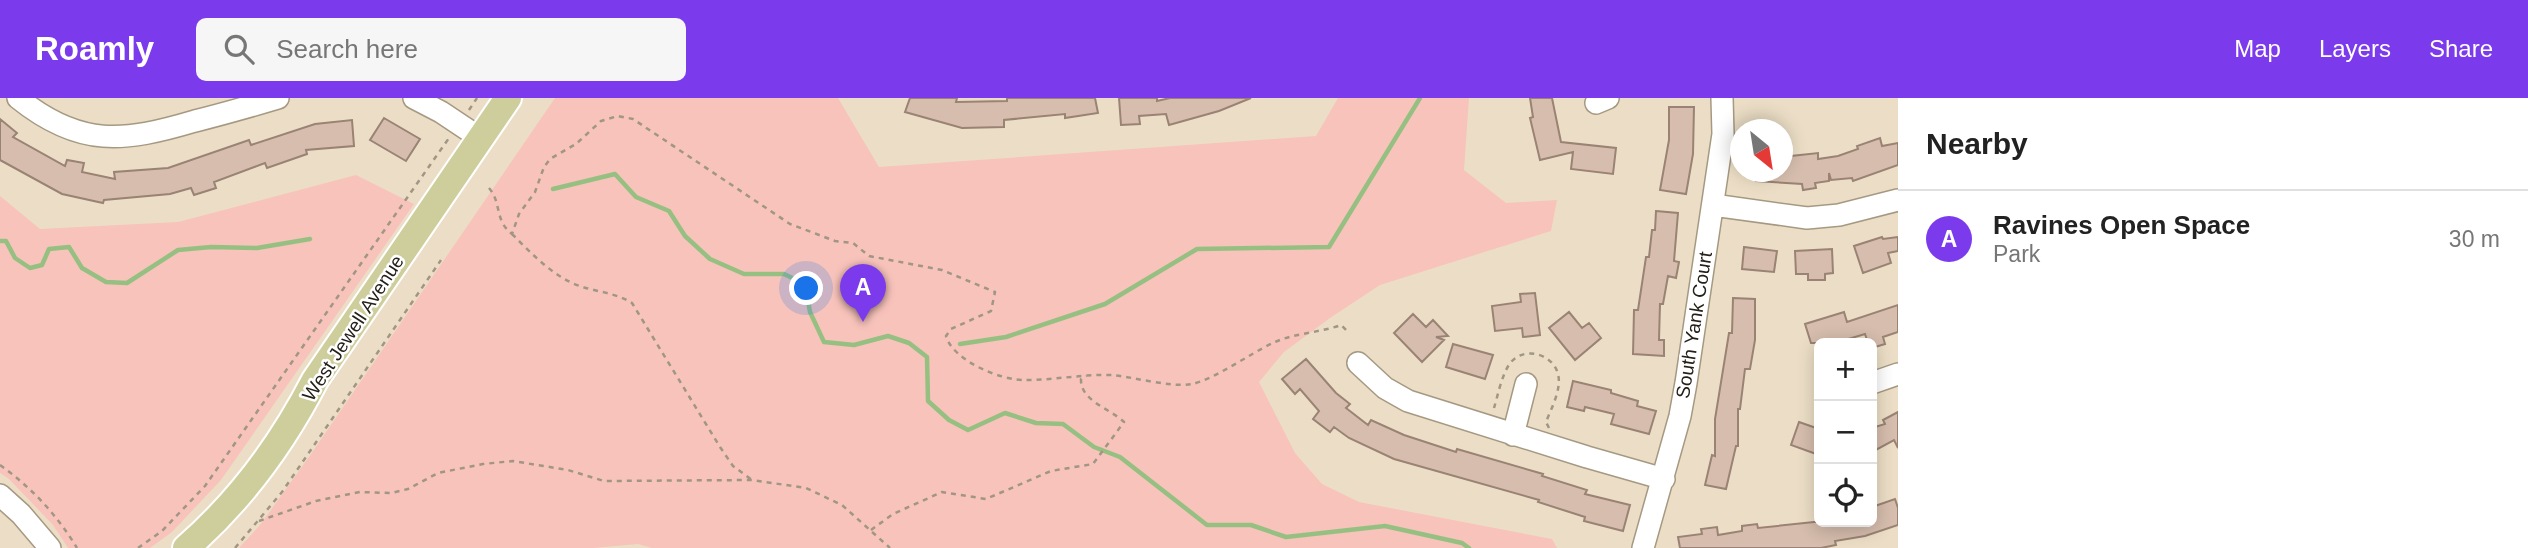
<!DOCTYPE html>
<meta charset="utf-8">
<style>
:root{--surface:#fff;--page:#f6f6f6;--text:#222;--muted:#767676;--line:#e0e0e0;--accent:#7c3aed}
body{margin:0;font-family:Helvetica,sans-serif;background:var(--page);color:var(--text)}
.controls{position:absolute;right:21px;bottom:21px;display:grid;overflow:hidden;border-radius:10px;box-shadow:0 4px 18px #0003}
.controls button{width:63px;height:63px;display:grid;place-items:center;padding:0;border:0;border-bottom:2px solid var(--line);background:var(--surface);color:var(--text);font:35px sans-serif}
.compass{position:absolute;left:1730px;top:21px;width:63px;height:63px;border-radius:50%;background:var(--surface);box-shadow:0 4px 18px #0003;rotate:150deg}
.you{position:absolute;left:807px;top:191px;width:24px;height:24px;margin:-18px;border:5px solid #fff;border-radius:50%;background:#1a73e8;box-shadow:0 0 0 10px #1a73e833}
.badge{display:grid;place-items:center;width:46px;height:46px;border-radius:50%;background:var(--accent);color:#fff;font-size:23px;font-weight:700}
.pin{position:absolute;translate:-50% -58px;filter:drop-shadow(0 2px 4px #0008)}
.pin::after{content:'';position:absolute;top:37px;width:24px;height:21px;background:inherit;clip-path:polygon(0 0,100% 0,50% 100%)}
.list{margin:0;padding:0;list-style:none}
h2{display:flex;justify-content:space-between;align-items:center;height:91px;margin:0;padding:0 28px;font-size:30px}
h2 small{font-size:23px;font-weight:400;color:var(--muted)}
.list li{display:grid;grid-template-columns:46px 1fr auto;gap:21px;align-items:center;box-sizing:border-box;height:98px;padding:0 28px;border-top:2px solid var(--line)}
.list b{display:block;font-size:26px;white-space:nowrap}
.list p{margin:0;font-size:23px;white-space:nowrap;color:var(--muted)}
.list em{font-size:23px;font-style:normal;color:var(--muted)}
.icon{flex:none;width:38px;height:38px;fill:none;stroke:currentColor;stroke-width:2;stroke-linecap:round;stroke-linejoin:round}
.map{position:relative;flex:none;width:1898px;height:450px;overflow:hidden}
header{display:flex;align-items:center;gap:42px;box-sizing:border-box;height:98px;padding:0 35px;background:var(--accent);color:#fff}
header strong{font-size:33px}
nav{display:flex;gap:38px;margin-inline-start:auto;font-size:24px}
.search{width:490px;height:63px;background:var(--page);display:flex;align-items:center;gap:18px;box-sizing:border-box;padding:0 24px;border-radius:10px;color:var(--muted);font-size:26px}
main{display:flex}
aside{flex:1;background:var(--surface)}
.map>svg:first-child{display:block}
.green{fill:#f8c3bb}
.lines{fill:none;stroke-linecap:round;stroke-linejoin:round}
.stream{stroke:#96c082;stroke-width:4.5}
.building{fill:#d6bdad;stroke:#9a8374;stroke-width:2}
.minor-casing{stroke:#a69982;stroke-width:24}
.major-casing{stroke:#fff;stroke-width:30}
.path{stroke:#a19684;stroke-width:2.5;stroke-dasharray:5 5;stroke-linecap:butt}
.minor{stroke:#fff;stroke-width:21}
.major{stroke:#cece9d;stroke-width:26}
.labels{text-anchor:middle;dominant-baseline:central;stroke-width:5;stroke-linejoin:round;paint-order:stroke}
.street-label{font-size:19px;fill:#252018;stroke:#fff}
</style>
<header>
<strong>Roamly</strong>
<div class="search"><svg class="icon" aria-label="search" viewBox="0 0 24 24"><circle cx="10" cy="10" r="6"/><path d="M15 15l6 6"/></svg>Search here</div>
<nav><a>Map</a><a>Layers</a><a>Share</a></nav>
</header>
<main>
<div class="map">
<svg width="1898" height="450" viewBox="0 0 1898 450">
<rect width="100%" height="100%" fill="#ecdec6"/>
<!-- green -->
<path class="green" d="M555,0H838L879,69L1316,38L1338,0H1469L1464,72L1506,105L1557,102L1551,133L1380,187L1330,220L1284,254L1259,284L1295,355L1322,386L1359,404L1552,441L1557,450H652L638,446L593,450H239L260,427L309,359Z
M356,77L414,106L221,382L172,434L150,450H68L53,427L9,381L0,375V98L40,131L178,124Z"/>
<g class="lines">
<!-- stream -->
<path class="stream" d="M553,91L615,76L636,99L669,113L685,138L710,161L744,176H784L805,186L810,214L824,244L854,247L888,238L909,245L927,259L928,303L949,322L968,332L1005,315L1036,325L1063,326L1094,349L1120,359L1207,427H1251L1286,439L1385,428L1462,445L1469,450
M0,143H6L15,160L30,170L42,167L49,151L69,149L82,170L106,184L127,185L178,152L211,149L257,150L310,141
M960,246L1006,239L1105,206L1197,151L1329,149L1420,0"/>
</g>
<!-- building -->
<path class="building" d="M910,0H957L956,4L1007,3V0H1095L1098,15L1065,20V16L1004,22V29L962,30L905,14Z
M1119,0H1157V3L1170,0H1251L1219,13L1169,27L1166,16L1139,18L1140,26L1121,27Z
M1530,0H1552L1561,44L1616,50L1613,76L1571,71L1573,54L1540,62L1530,20L1533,19Z
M1669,9H1694L1693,56L1686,96L1660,92L1669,42Z
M384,20L420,41L406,63L370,42Z
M0,21L17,35L13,39L65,68L67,62L84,65L82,74L115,81L114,74L168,70L249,42L251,47L315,26L352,22L354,48L306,52L307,56L267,70L265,65L214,84L216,90L194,97L191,90L170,96L104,102L103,105L62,96L0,62Z
M1880,40L1882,48L1898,45V67L1853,83L1852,80L1831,82L1829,75V83L1815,85L1816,90L1803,92L1802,86L1756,83L1757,74H1782V59L1818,55V61L1838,58L1858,51L1857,48Z
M1656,113L1678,115L1674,163L1679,164L1676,180L1668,178L1663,206H1660L1659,242H1664V258L1633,256L1634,212H1638L1646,159H1649L1652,132H1655Z
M1882,139L1883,141L1898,139V153L1888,155L1891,165L1863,175L1854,148Z
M1744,149L1777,153L1774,174L1742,171Z
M1832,151L1833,175L1825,176V182H1808V176H1796L1795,153Z
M1535,195L1540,237L1523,239L1522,230L1495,233L1492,208L1521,204L1520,196Z
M1733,200L1755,201V242L1750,271H1745L1740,311H1738V348H1736L1726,391L1705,387L1712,357L1715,358V321L1729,235H1732Z
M1898,207V234L1883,239L1885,246L1872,250V245H1868L1865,236L1835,245H1811L1805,226L1844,214L1847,224Z
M1569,214L1582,230L1589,225L1601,240L1575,262L1549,230Z
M1413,216L1426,229L1433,222L1448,238L1436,239L1444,242L1422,264L1394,235Z
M1453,246L1493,257L1485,281L1446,269Z
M1306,261L1336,295L1350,306L1346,310L1368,327L1371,322L1404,337L1456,354L1457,351L1543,376L1542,378L1587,392L1585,396L1630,407L1623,433L1584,423L1585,419L1538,404L1539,402L1394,361L1349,340L1334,329L1330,334L1313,321L1319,313L1300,291L1295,296L1282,281Z
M1573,283L1611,292V295L1638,303L1637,308L1656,313L1649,336L1611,326L1614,316L1585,309L1584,313L1567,309Z
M1898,314V350L1894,342L1872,354V330L1885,326L1883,322Z
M1799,324L1819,331V357L1791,347Z
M1895,401L1898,410V427L1865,438L1835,443L1836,447L1821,450H1680L1678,439L1702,436L1701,431L1717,429L1718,437L1742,433V428L1757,426L1758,430L1814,424H1872V409Z"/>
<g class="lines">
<!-- minor casing -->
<g class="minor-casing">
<path id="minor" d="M18,0C80,50 124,44 195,23C223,16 251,8 278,0
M414,0L441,14L480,40
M1596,5L1608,0
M1713,107L1807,120L1839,117L1898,102
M1358,265L1385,290L1408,303L1587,359L1664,381
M1872,285L1898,276
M1513,337L1526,286
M0,397L21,416L50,450
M1643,450L1680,318L1686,285L1723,36L1722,0"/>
</g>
<!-- major casing -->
<g class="major-casing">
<path id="major" d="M186,450C239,404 283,344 315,282L508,0"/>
</g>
<!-- path -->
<path class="path" d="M469,12L477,0
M489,90C502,105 494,122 512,136L519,116L535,94L544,69L550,61L576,46L601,23L618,18L633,21L790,126L835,143L853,145L869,158L942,172L995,194L991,213L951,231L946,238C953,263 1002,283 1026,282C1055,282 1083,276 1112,277C1134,279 1171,290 1192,286C1215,281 1251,255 1273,245C1293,235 1319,235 1341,227L1349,235
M512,136C529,153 548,173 570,184C590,194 613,193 632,205L720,349L733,368L752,382
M1494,310C1498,297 1502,275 1511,264C1525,248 1553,256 1558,276C1562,291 1551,311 1546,324L1549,330
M0,367C32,390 57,417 77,450
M259,423L316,403L360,394L391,395L408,391L438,375L483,366L513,363L568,372L604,383L752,382L806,390L842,407L890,450
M871,432L893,416L942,394L986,401L1051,373L1093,366L1124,324C1111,311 1080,303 1081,281L1086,278
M138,450L162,433L205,388L449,40
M235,450L282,394L441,162"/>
<!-- minor -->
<use href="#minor" class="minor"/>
<!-- major -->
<use href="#major" class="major"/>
</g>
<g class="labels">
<!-- street labels -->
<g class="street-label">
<text transform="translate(1694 227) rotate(-81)">South Yank Court</text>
<text transform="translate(353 230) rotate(-57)">West Jewell Avenue</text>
</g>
</g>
</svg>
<div class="controls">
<button>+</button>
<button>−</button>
<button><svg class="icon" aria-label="locate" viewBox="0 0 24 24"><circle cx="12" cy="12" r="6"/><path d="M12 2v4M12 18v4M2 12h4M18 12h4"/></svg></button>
</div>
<svg class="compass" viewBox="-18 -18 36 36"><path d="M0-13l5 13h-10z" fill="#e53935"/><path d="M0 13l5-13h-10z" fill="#767676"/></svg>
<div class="you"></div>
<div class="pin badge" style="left:863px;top:224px">A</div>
</div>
<aside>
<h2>Nearby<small></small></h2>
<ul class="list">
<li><span class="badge">A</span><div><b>Ravines Open Space</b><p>Park</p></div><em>30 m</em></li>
</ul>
</aside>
</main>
